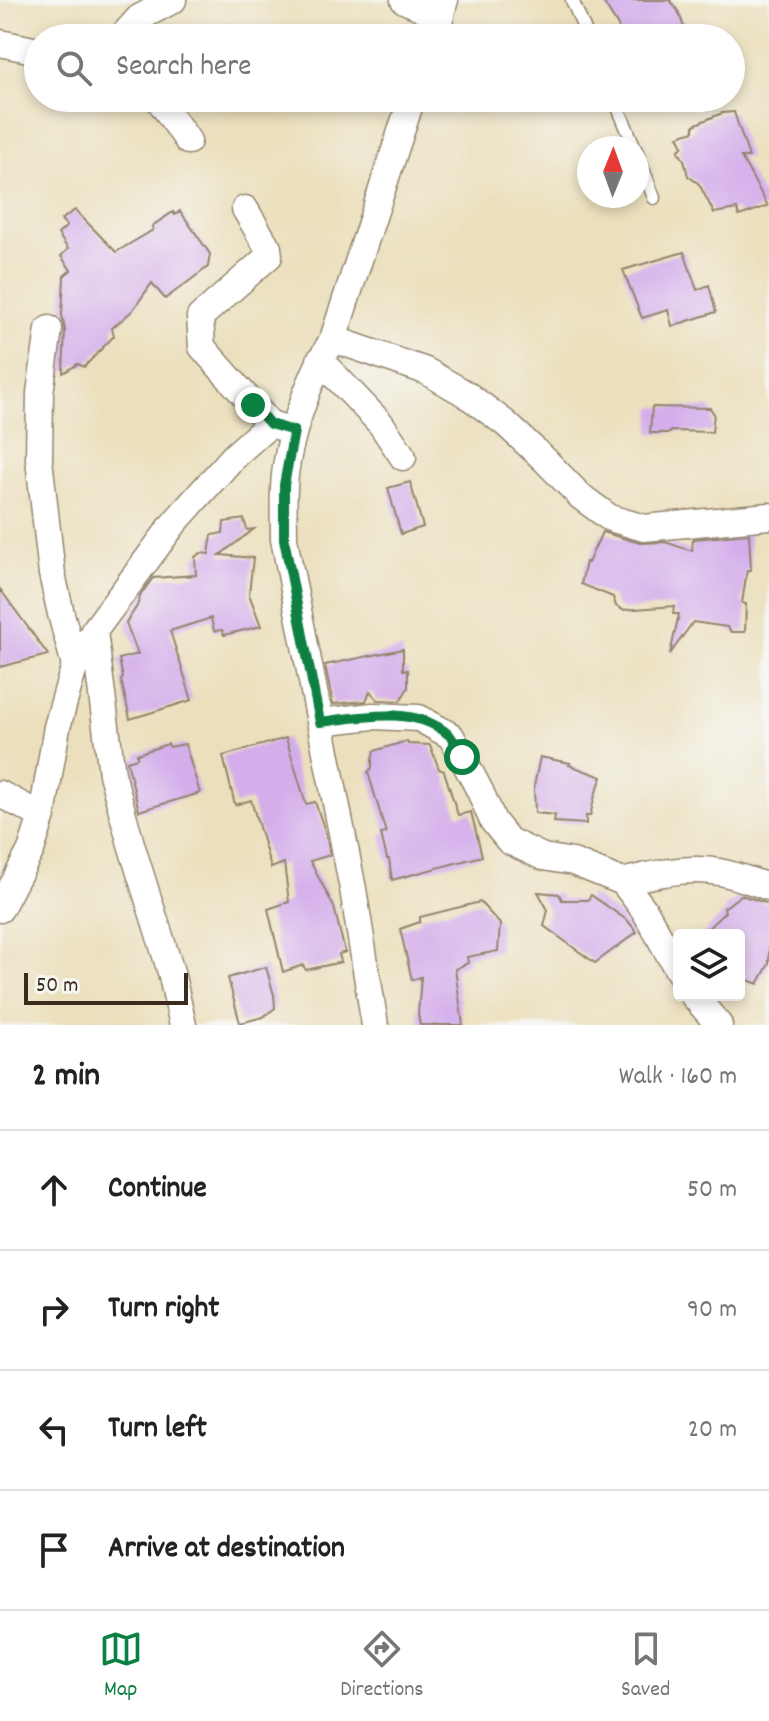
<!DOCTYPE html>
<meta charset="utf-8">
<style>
:root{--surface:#fff;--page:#f6f6f6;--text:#222;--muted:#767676;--line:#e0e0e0;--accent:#0b8043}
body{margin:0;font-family:Dekko,sans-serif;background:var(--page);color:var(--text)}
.controls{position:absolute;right:24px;bottom:24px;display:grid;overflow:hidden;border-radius:8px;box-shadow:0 4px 12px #0003}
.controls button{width:72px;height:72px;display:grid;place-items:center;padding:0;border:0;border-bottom:2px solid var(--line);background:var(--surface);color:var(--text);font:40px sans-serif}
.compass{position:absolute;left:577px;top:136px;width:72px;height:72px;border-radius:50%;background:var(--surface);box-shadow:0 4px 12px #0003;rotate:1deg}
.scale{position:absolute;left:24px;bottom:20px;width:164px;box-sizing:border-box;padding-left:8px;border:4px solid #3b2a1e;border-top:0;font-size:22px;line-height:28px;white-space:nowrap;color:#3b2a1e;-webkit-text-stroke:6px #f6f6f2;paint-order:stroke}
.stop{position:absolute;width:24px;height:24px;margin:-18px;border:6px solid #0b8043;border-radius:50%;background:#fff}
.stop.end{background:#0b8043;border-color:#fff;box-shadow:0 2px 8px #0008}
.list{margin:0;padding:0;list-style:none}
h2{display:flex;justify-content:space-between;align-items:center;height:104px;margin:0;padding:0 32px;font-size:34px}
h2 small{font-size:26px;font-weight:400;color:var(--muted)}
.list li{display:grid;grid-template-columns:52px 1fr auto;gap:24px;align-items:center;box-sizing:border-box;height:120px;padding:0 32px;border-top:2px solid var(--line)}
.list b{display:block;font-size:30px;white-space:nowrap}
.list em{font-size:26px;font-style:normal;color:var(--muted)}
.icon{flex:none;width:44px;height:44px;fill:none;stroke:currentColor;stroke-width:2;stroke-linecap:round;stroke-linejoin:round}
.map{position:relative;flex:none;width:769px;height:1025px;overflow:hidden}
.search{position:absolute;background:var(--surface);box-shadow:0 4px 12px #0003;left:24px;right:24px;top:24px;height:88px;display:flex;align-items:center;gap:20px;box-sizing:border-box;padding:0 28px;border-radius:44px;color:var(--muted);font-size:30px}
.sheet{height:584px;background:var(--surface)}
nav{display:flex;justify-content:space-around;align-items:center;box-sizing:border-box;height:112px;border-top:2px solid var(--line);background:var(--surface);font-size:22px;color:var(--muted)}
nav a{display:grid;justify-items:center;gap:4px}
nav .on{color:var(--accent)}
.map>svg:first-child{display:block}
.building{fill:#d4adeb}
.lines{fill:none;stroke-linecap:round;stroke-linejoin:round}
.service-casing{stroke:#93846d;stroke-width:15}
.minor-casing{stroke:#93846d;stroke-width:29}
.service{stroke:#fff;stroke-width:12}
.minor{stroke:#fff;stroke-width:26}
.route{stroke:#0b8043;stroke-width:10}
</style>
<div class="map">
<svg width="769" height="1025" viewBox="0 0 769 1025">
<rect width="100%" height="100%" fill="#f6f6f2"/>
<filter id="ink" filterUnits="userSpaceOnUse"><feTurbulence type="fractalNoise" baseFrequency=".0125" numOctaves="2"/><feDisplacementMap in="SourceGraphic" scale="16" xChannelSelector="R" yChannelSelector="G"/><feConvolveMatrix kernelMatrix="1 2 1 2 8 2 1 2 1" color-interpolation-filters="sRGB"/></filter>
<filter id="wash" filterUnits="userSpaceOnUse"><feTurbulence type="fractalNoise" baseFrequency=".006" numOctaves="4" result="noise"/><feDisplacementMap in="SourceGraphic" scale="32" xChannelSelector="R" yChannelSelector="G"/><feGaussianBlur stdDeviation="1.8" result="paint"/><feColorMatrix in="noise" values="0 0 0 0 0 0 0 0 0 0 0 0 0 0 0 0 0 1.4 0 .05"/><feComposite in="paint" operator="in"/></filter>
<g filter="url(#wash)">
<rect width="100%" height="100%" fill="#ebdfbc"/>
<g id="blocks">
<!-- building -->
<path class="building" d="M602,0H670L678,11L688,38H622L618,26Z
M734,112L749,157H741L768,206L739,216L737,209L714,213L699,184L688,176L684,160L678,151L683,146L678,136L694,131V125L722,113Z
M75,210L116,252L153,230L152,226L173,212L175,215L180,211L210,254L208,267L165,299L152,283L132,311L112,328L114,336L84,367L78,364L63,373L65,330L62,315L64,276L71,270L61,256L68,249L58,234L67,226L61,220Z
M684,252L697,290L709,285L716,312L672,326L668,310L642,318L623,270Z
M652,407L710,408L714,414L712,432L671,431L670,433H650Z
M410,482L423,527L401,534L388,488Z
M244,519L247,530L254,529L220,555L253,558L249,594L261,626L224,635L222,630L214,631L211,618L170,631L192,700L130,719L121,680L123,678L119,659L138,654L126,623L137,606L141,594L153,578L196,575L195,557L201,553L209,554L212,535L223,533L224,522Z
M602,532L640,543L665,542L692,551L693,539L749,534L751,570H747L742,603L746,604L745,632H731L727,627L693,622L670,654L679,614H673L674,606L623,610L616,606L613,597L581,584L586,562L588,563Z
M0,589L48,655L0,667Z
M403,649V670H408V688L400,701L378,700L370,691L366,701L333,704L325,665Z
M286,738L306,804L315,802L326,834L330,855L310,861L334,907L345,952L339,954L341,962L306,970L303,965L283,972L268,909L289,902L284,863L271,868L251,800L235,805L223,756Z
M407,741L408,744L430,745L439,769L444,771L458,815L471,812L482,856L392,880L389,859H387L381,834L386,833L368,772L372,768V760L374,751Z
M168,744L170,747L185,744L200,793L139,811L127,761L137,758V754Z
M540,757L570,763L569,765L602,777L595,795L590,816H586V824L554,822L555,815L535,813L534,786Z
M538,892L559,894L562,900H588L591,895L628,921L637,932L595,963L544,926L548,910Z
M741,895L769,904V964L758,984L740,977L742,969L739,968V935H701L725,912L724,908Z
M480,902L500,924L498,951L467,957L468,963L455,969L463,1025H420L418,1014L421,977L412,980L400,929L420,922V917Z
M266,967L274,995L275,1008L263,1017L240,1023L228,978Z"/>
</g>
</g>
<g filter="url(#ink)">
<use href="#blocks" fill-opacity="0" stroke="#93846d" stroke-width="2"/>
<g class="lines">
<!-- service casing -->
<g class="service-casing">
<path id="service" d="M572,0L588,38
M614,98L635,148
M637,152L654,198"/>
</g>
<!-- minor casing -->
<g class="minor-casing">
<path id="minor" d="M404,0L441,16
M121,38L139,18L173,0
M433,38L445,0
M0,43L38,51
M158,98L188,141
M245,209L268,248L269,256L200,317L202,347L270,424
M49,329L40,393L39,459L52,574L61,614L75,665
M333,339L426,371L466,394L505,423L544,459L580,496L610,518L644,528L769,516
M320,360L381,424L403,457
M94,631L112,774L131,844L171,972L183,1025
M320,722L373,716L419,718L451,736L480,791L493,821L509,841L543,857L573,862L623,882L645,911L679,972
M0,794L42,816
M623,882C652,874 689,866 719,872C736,875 753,882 769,887
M0,909L31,850L42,816L57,727L68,688L75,665L94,631L175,522L235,455L270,424L294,431
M693,995L719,1025
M375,1025L353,889L284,539C284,522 283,505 284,488C286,442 309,377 333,339L412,98"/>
</g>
<!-- service -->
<use href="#service" class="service"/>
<!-- minor -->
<use href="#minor" class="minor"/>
</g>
</g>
<g class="lines" filter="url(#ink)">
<!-- route -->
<path class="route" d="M253,405L270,424L294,431L284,485V539L320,722C361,717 415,705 449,735C455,740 458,750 462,757"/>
</g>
</svg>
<div class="controls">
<button><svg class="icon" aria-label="layers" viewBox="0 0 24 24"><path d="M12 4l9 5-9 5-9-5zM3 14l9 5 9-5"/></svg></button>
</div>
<svg class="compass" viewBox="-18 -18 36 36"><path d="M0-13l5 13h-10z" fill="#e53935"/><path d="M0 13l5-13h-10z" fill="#767676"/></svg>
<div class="scale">50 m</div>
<div class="stop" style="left:462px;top:757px"></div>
<div class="stop end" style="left:253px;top:405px"></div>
<div class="search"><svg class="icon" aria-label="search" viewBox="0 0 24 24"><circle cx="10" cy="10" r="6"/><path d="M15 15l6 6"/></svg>Search here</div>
</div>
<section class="sheet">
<h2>2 min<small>Walk · 160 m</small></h2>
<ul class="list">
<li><svg class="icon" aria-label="ahead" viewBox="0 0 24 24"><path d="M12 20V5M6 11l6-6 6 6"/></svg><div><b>Continue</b></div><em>50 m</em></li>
<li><svg class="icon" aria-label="right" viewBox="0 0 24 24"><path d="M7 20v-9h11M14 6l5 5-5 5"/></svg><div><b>Turn right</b></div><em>90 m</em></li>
<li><svg class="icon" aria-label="left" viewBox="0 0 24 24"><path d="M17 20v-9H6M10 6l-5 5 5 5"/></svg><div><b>Turn left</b></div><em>20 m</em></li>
<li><svg class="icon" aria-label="arrive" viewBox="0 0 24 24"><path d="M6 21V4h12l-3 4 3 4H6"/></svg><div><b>Arrive at destination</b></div></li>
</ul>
</section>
<nav>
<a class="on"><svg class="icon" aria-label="map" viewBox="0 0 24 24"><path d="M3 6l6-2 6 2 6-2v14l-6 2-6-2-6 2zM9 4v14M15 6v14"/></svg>Map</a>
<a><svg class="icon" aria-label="directions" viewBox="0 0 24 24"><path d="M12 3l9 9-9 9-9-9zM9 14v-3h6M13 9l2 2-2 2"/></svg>Directions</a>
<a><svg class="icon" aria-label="saved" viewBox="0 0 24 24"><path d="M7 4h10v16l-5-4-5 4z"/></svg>Saved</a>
</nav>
